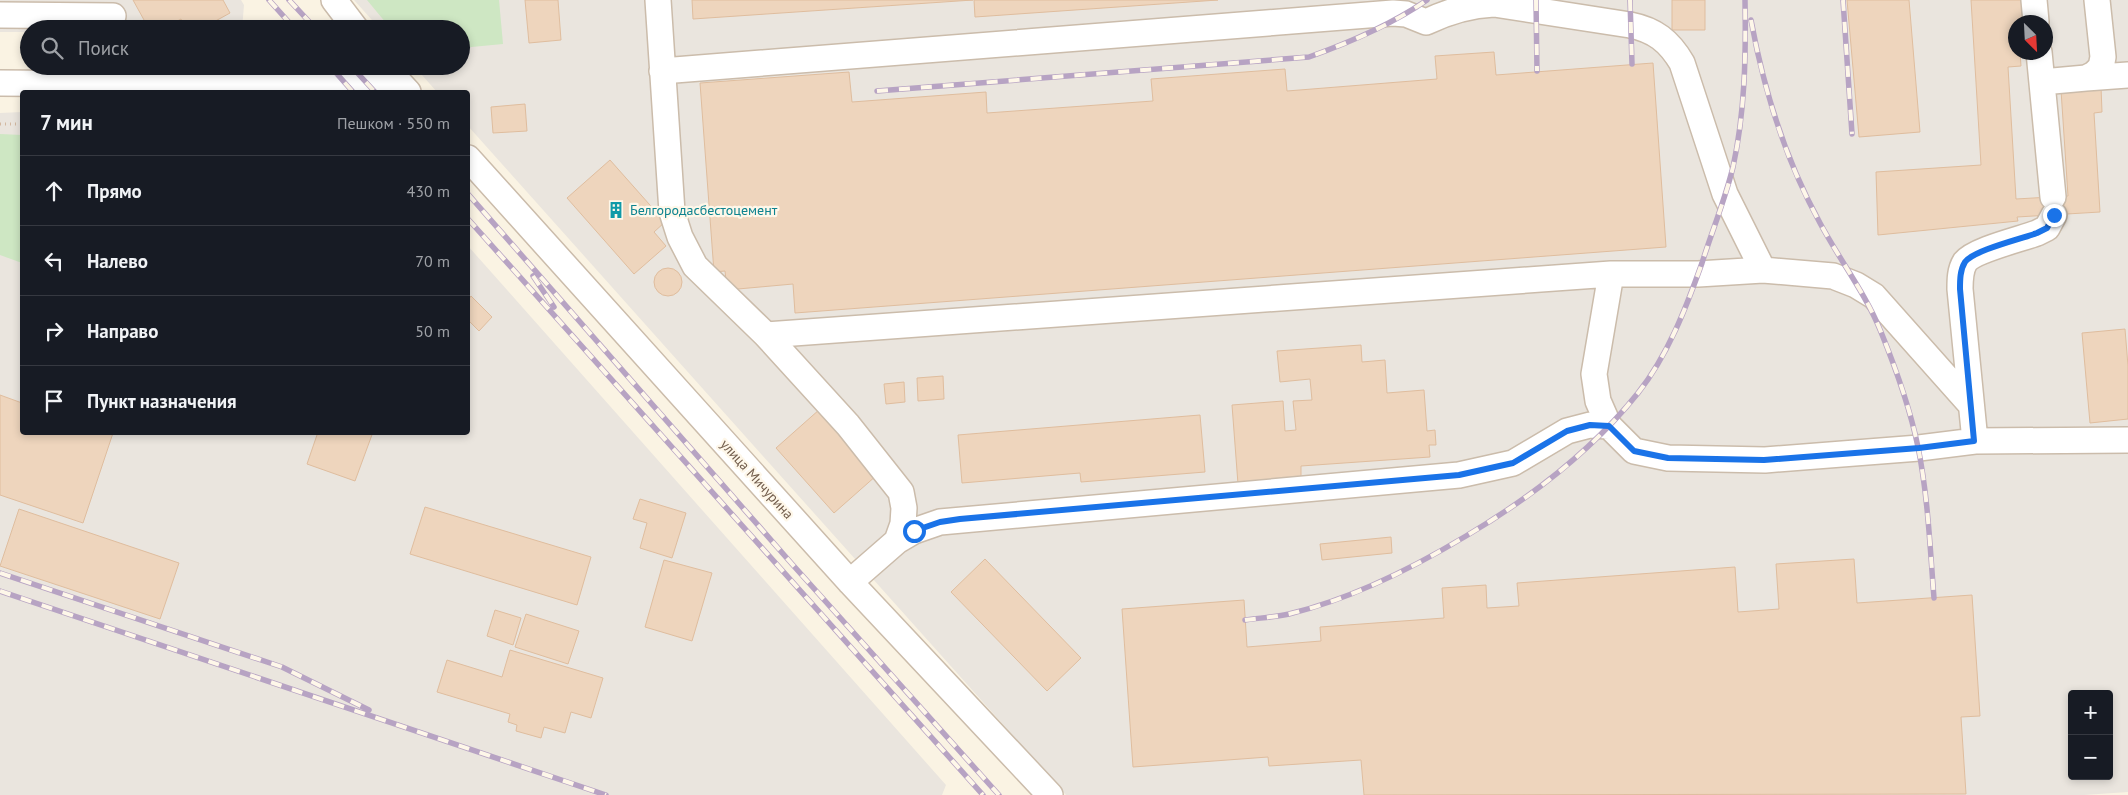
<!DOCTYPE html>
<html lang="ru">
<meta charset="utf-8">
<style>
:root{--surface:#171b24;--page:#20242c;--text:#f1f3f6;--muted:#9ea1a6;--line:#363941}
body{margin:0;font-family:"PT Sans",sans-serif;background:var(--page);color:var(--text)}
.controls{position:absolute;right:15px;bottom:15px;display:grid;overflow:hidden;border-radius:5px;box-shadow:0 2px 8px #0003}
.controls button{width:45px;height:45px;display:grid;place-items:center;padding:0;border:0;border-bottom:1px solid var(--line);background:var(--surface);color:var(--text);font:25px sans-serif}
.compass{position:absolute;left:2008px;top:15px;width:45px;height:45px;border-radius:50%;background:var(--surface);box-shadow:0 2px 8px #0003;rotate:156deg}
.stop{position:absolute;width:15px;height:15px;margin:-11px;border:4px solid #1a73e8;border-radius:50%;background:#fff}
.stop.end{background:#1a73e8;border-color:#fff;box-shadow:0 1px 5px #0008}
.list{margin:0;padding:0;list-style:none}
h2{display:flex;justify-content:space-between;align-items:center;height:65px;margin:0;padding:0 20px;font-size:21px}
h2 small{font-size:16px;font-weight:400;color:var(--muted)}
.list li{display:grid;grid-template-columns:32px 1fr auto;gap:15px;align-items:center;box-sizing:border-box;height:70px;padding:0 20px;border-top:1px solid var(--line)}
.list b{display:block;font-size:19px;white-space:nowrap}
.list em{font-size:16px;font-style:normal;color:var(--muted)}
.icon{flex:none;width:28px;height:28px;fill:none;stroke:currentColor;stroke-width:2;stroke-linecap:round;stroke-linejoin:round}
.map{position:relative;flex:none;width:2128px;height:795px;overflow:hidden}
.search{position:absolute;background:var(--surface);box-shadow:0 2px 8px #0003;left:20px;top:20px;width:450px;height:55px;display:flex;align-items:center;gap:12px;box-sizing:border-box;padding:0 18px;border-radius:28px;color:var(--muted);font-size:19px}
.panel{position:absolute;background:var(--surface);box-shadow:0 2px 8px #0003;left:20px;top:90px;width:450px;height:345px;border-radius:5px}
.map>svg:first-child{display:block}
.industrial{fill:#eae5de;fill-rule:evenodd}
.green{fill:#cee7c3}
.building{fill:#eed5bd;stroke:#dfbd9e}
.lines{fill:none;stroke-linecap:round;stroke-linejoin:round}
.minor-casing{stroke:#cbbcab;stroke-width:28}
.path{stroke:#d2b8a0;stroke-width:3;stroke-dasharray:1 4;stroke-linecap:butt}
.minor{stroke:#fff;stroke-width:25}
.rail-casing{stroke:#b7a3c3;stroke-width:5.5}
.rail{stroke:#fef7e9;stroke-width:4;stroke-dasharray:11;stroke-linecap:butt}
.route{stroke:#1a73e8;stroke-width:6}
.labels{text-anchor:middle;dominant-baseline:central;stroke-width:4.5;stroke-linejoin:round;paint-order:stroke}
.culture-label{font-size:14px;fill:#0d838f;stroke:#fef7e9;text-anchor:start}
.street-label{font-size:14px;fill:#715c4b;stroke:#fef7e9}
</style>
<div class="map">
<svg width="2128" height="795" viewBox="0 0 2128 795">
<rect width="100%" height="100%" fill="#faf3e3"/>
<!-- industrial -->
<path class="industrial" d="M0,0H241L244,5L242,29H29V32H0Z
M354,0H2128V792L2084,795H1066L468,126V92H437L414,66H461V29H380ZM2016,22H2046V52H2016ZM2072,694H2109V776H2072Z
M22,112V432H468V246L946,785L942,795H0V113Z"/>
<!-- green -->
<path class="green" d="M367,0H499L503,44L461,48V29H391Z
M0,134L22,135V263L0,255Z"/>
<!-- building -->
<path class="building" d="M133,0H223L230,13L201,29H186L181,19L163,29H149Z
M525,0H558L561,40L529,43Z
M692,0H973L693,19Z
M974,0H1218L975,17Z
M1672,0H1705V30H1672Z
M1847,0H1909L1920,132L1859,137Z
M1971,0H2023L2025,19H2018V22H2016V52H2020L2021,66L2008,67L2016,199L2068,196L2061,90L2101,87L2102,112L2094,113L2100,212L2017,217L2018,221L1878,235L1876,172L1981,165Z
M1494,52L1496,75L1653,63L1666,247L795,313L793,284L727,290L725,271L714,272L700,83L849,72L852,102L986,92L987,113L1153,101L1151,79L1285,69L1287,91L1437,79L1435,56Z
M525,104L527,131L493,133L491,107Z
M610,160L665,222L654,232L666,246L634,274L567,198Z
M654 282a14 14 0 1 1 28 0a14 14 0 1 1-28 0Z
M471,296L492,317L479,331L468,320V300Z
M2125,329L2128,366V419L2090,423L2082,333Z
M1361,345L1362,362L1385,360L1387,393L1424,390L1427,431L1435,430L1436,445H1429L1430,457L1301,466V479L1238,484L1232,405L1283,401L1285,431L1296,430L1293,401L1312,400L1310,379L1280,382L1277,351Z
M943,376L944,399L918,401L917,378Z
M904,382L905,402L886,404L884,384Z
M0,395L22,403V432L113,433L83,523L0,495Z
M820,409L877,475L834,513L776,448Z
M1200,415L1205,472L1081,482L1080,473L962,483L958,435Z
M318,432H373L355,481L307,464Z
M640,499L686,513L672,558L640,548L647,523L633,519Z
M425,507L591,557L577,605L410,554Z
M19,509L179,563L160,619L0,566Z
M1391,537L1392,553L1322,560L1320,544Z
M985,559L1081,658L1047,691L951,592Z
M1854,559L1857,603L1972,595L1980,716L1961,717L1966,794L1364,795L1361,760L1269,766L1268,757L1133,767L1122,609L1244,600L1247,647L1321,641L1320,627L1444,618L1442,588L1486,585L1487,608L1519,606L1517,583L1735,567L1738,612L1779,609L1776,564Z
M664,560L712,573L692,641L645,627Z
M495,610L521,618L513,645L487,636Z
M526,614L579,631L568,664L515,647Z
M510,650L603,678L591,718L571,712L565,733L544,727L541,738L516,731L517,725L508,722L510,714L437,692L447,660L502,677Z"/>
<g class="lines">
<!-- minor casing -->
<g class="minor-casing">
<path id="minor" d="M334,0L356,29
M658,0L672,212L680,237L695,266L766,335L1611,274H1698L1763,270L1833,276L1856,285L1874,296L1971,405
M2034,0L2036,22
M0,15L113,16
M2039,52L2053,197
M662,71L1393,13L1406,14L1426,22C1449,11 1469,5 1494,4L1630,25C1655,30 1669,41 1682,63L1725,194L1763,270
M2086,78L2128,75
M2042,82L2086,78L2094,74L2101,67L2103,57L2097,0
M0,83L348,86L395,78L408,92
M468,158L850,582L1050,795
M1611,274L1594,374L1598,401L1609,426L1634,451L1668,458L1765,460L1919,448L1975,441L2128,440
M766,335L848,425L901,492L904,508L903,524L897,541
M1975,441L1960,289C1960,280 1960,270 1965,262C1974,250 2021,239 2037,233L2047,228L2054,215
M850,582L897,541L914,531L940,522L1459,475L1513,463L1567,431L1590,425L1609,426"/>
</g>
<!-- path -->
<path class="path" d="M0,124H22"/>
<!-- minor -->
<use href="#minor" class="minor"/>
<!-- rail casing -->
<g class="rail-casing">
<path id="rail" d="M269,0L295,29
M289,0L316,29
M1536,0L1537,71
M1630,0L1632,64
M1843,0L1852,134
M1751,20C1764,91 1785,159 1820,223C1839,259 1866,294 1881,332C1896,369 1910,408 1918,447C1928,496 1930,548 1934,598
M330,66L353,92
M351,66L375,92
M877,91L1309,57C1351,42 1391,25 1427,0
M468,194L792,564L999,795
M468,219L983,795
M533,276L554,307
M0,573L282,667L369,710
M0,591L606,795
M1245,620C1259,618 1275,617 1289,614C1351,599 1411,569 1466,536C1530,498 1591,452 1638,393C1668,355 1686,308 1702,263C1712,231 1725,200 1733,167C1745,112 1746,56 1745,0"/>
</g>
<!-- rail -->
<use href="#rail" class="rail"/>
</g>
<g class="lines">
<!-- route -->
<path class="route" d="M914,531L940,522L960,519L1459,475L1513,463L1567,431L1590,425L1609,426L1634,451L1668,458L1764,460L1919,448L1974,441L1960,289C1960,280 1960,270 1965,262C1974,250 2021,239 2037,233L2047,228L2054,215"/>
</g>
<!-- icons -->
<defs>
<g id="building-bare" transform="scale(1.35)"><path d="M-4-6H4V6H1V3H-1V6H-4ZM-2.5-4.3h1.7v1.8h-1.7ZM.8-4.3h1.7v1.8H.8ZM-2.5-1h1.7V.8h-1.7ZM.8-1h1.7V.8H.8Z" fill="#0f9aa8" stroke="#fef7e9" stroke-width="2.5" paint-order="stroke"/></g>
</defs>
<g fill-rule="evenodd">
<use href="#building-bare" x="616" y="210"/>
</g>
<g class="labels">
<!-- culture labels -->
<g class="culture-label">
<text x="630" y="210">Белгородасбестоцемент</text>
</g>
<!-- street labels -->
<g class="street-label">
<text transform="translate(757 479) rotate(48)">улица Мичурина</text>
</g>
</g>
</svg>
<div class="controls">
<button>+</button>
<button>−</button>
</div>
<svg class="compass" viewBox="-18 -18 36 36"><path d="M0-13l5 13h-10z" fill="#e53935"/><path d="M0 13l5-13h-10z" fill="#9ea1a6"/></svg>
<div class="stop" style="left:914px;top:531px"></div>
<div class="stop end" style="left:2054px;top:215px"></div>
<div class="search"><svg class="icon" aria-label="search" viewBox="0 0 24 24"><circle cx="10" cy="10" r="6"/><path d="M15 15l6 6"/></svg>Поиск</div>
<section class="panel">
<h2>7 мин<small>Пешком · 550 m</small></h2>
<ul class="list">
<li><svg class="icon" aria-label="ahead" viewBox="0 0 24 24"><path d="M12 20V5M6 11l6-6 6 6"/></svg><div><b>Прямо</b></div><em>430 m</em></li>
<li><svg class="icon" aria-label="left" viewBox="0 0 24 24"><path d="M17 20v-9H6M10 6l-5 5 5 5"/></svg><div><b>Налево</b></div><em>70 m</em></li>
<li><svg class="icon" aria-label="right" viewBox="0 0 24 24"><path d="M7 20v-9h11M14 6l5 5-5 5"/></svg><div><b>Направо</b></div><em>50 m</em></li>
<li><svg class="icon" aria-label="arrive" viewBox="0 0 24 24"><path d="M6 21V4h12l-3 4 3 4H6"/></svg><div><b>Пункт назначения</b></div></li>
</ul>
</section>
</div>
